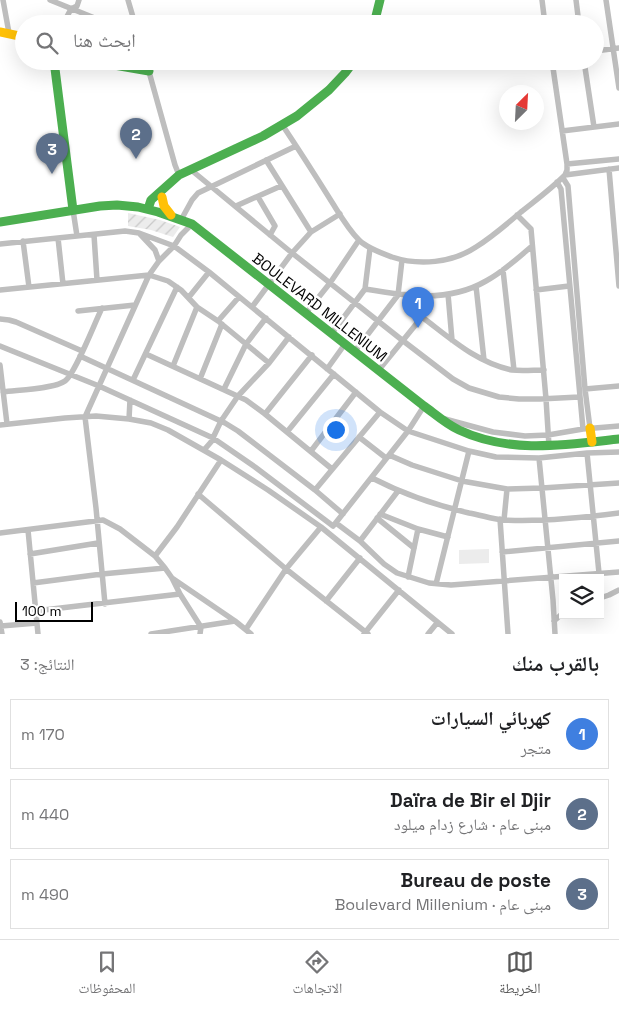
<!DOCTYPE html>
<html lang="ar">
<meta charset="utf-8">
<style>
:root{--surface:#fff;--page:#f2f2f2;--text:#202124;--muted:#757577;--line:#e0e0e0;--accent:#595959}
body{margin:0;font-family:"Space Grotesk","Noto Naskh Arabic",sans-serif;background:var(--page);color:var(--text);direction:rtl}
.controls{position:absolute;right:15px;bottom:15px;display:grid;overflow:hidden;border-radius:0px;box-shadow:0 5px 20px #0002}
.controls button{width:45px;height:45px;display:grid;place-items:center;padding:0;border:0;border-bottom:1px solid var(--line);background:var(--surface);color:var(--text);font:25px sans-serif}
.compass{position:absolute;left:499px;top:85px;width:45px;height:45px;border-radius:50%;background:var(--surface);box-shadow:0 5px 20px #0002;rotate:24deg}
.scale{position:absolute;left:15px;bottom:12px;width:78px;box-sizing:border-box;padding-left:5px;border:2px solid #000;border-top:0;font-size:14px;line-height:18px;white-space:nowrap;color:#000;-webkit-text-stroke:4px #fff;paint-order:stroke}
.you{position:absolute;left:335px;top:429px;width:18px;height:18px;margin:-12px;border:4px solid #fff;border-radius:50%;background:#1a73e8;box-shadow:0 0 0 8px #1a73e833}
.badge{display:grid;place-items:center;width:32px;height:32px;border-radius:50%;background:var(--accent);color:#fff;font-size:16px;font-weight:700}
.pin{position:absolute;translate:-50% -41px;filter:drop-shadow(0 1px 2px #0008)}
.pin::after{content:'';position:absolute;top:26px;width:18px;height:15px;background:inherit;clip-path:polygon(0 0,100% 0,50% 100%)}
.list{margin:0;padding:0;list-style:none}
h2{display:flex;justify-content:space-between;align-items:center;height:65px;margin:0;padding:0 20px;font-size:21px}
h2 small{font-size:16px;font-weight:400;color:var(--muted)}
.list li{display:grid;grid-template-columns:32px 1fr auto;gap:15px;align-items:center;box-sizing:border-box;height:70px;margin:0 10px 10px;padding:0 10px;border:1px solid var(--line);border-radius:0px}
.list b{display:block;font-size:19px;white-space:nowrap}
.list p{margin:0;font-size:16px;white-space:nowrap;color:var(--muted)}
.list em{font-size:16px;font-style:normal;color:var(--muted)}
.icon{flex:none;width:28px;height:28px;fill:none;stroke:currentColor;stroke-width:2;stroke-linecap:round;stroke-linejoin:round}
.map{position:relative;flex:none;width:619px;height:634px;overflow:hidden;direction:ltr}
.search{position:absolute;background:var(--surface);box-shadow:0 5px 20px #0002;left:15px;right:15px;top:15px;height:55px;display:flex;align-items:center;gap:12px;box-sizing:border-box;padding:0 18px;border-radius:28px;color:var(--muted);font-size:19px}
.sheet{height:305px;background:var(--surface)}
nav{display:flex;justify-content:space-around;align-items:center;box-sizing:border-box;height:70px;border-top:1px solid var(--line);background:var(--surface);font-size:14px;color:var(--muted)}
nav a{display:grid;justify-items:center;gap:2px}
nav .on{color:var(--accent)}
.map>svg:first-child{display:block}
.grass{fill:#ececec}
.garden{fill:url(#garden-furrows)}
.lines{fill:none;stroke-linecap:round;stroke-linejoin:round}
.street{stroke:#bebebe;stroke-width:5.5}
.fast{stroke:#4caf50;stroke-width:9}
.slow{stroke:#ffc107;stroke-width:9}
.labels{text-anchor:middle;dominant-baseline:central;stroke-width:5;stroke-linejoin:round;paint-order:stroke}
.street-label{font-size:15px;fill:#000;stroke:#fff}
</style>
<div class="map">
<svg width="619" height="634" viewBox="0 0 619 634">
<defs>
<pattern id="garden-furrows" width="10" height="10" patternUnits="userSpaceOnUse" patternTransform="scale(1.25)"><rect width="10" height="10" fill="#ececec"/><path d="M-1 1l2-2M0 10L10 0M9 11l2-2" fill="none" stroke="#c9c9c9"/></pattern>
</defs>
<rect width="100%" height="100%" fill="#fff"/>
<!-- grass -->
<path class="grass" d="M489,549V563L459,564V550Z"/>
<!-- garden -->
<path class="garden" d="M128,213L160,220L180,227L173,237L151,230L128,226Z"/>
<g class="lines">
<!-- street -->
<path class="street" d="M3,0L9,33
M50,0L102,21H114L133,17
M128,0L135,24
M542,0L545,24
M576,0L579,24
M606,0L619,88
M63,24L71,9L77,6L79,0
M595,51L619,48
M146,61L175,165L179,175
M584,61L594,127
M283,126C299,150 315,175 330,199C339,213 347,228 359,240C367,248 381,253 392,257C419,266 452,263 476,247C492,237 507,224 521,212C536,200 551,189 565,175L567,170V164L552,61
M562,131L619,124
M266,160L311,232
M567,164L619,159
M190,169L292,253L402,340L453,379L469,388L499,397L519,399H540L579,397
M609,169L619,286
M565,175L619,168
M563,178L568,186L585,389L590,428
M557,182L561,189L583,429
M258,197L275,226L270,235
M236,206L281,186
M73,210L77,236
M517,215L531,229L546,399L549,446
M181,220L192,200L198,193L296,146
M140,234L155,250L159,261
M94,235L97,280
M58,238L63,284
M23,241L29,287
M0,244L125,231L139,233L174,246L209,272L380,412L408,431L469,451L496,457L539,458L587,453L619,452
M503,270L514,370
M476,286L484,360
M365,289C406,296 448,303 486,281C503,272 518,258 532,246
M0,290L149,275L168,281L181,290L197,307L218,321L269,363
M536,290L569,286
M448,294L452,340
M189,297L209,272
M419,297L422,317
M252,307L292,253L311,232L340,214
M78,311L135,305
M306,313L330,283L359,240
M0,319L9,320L16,322L82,351
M218,321L239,297
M332,333L365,289L370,248
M0,346L99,386L213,438L255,467L333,526
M355,351L398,295L402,260
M146,354L246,400L265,414L332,469
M80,356L225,423L238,431L315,490L343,514
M0,365L7,424
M173,366L197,307
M327,369L345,344
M378,371L422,317C450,338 477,363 512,370C522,371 534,370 544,370
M200,379L222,324
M133,380L177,287
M224,389L246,344L266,318
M585,389L619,386
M3,392C17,390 54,389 65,381C75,374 95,322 102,308
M265,414L312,355
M129,419L130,400
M445,419L493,432L525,436L548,435L583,429L619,426
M0,425L65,418L96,416L129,419L151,423L168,430L221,460L268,490L321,527L452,634
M287,432L334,374
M359,437L386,458
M204,450L211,442L221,421L238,396L269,363L289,337
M311,451L356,392
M587,453L599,573
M389,455L412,465L462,481L507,489L542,488L619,483
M539,458L553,600L555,634
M372,478C403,494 435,505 469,513C481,515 492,519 503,520C542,522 581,518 619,513
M315,490L380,412
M198,494L286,569L368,634
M380,514L418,529L448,537
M377,518L414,548
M500,519L508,634
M504,520L507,489
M336,523L360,541L384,564L397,573L429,583L451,585L619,572
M334,525L408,431L424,406
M28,530L38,634
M0,533L103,520L120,529L155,556L165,568
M360,541L398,491
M502,552L619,541
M30,554L98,543
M155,556L177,527L221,460
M408,577L418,529
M172,578L235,621L251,634
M33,583L102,574L165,568L172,578L180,594L35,611
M436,584L469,451
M180,594L201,627L200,634
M600,598L609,595L619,590
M326,601L360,558
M105,604L96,508L85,417L149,275L159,261L174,246L181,235L192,224
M554,621L563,613
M0,622L2,634
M1,626L37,623
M246,629L286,569L321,527
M151,634L235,621
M364,634L399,590
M428,634L437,623"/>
<!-- fast -->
<path class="fast" d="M374,24L380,0
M54,61L73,210
M91,61L149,71
M148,209L151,200L179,175L263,136L297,116L329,90L345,73L354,61
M0,222L100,206L117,205L138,207L158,212L192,224L424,406C435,414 446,424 459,430C510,454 565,445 619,439"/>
<!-- slow -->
<path class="slow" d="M0,32L24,37
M162,197L164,206L171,215
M590,428L592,442"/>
</g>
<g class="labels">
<!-- street labels -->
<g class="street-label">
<text transform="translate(320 307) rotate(38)">BOULEVARD MILLENIUM</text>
</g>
</g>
</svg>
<div class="controls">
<button><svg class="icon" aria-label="layers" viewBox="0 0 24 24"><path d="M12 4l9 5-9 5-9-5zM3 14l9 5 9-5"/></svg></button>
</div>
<svg class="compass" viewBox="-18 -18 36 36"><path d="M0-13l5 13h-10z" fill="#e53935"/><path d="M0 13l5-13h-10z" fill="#757577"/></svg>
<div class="scale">100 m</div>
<div class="you"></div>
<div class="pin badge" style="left:418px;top:328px;background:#3f7fe0">1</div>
<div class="pin badge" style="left:136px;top:159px;background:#5c6f8a">2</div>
<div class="pin badge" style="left:52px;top:174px;background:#5c6f8a">3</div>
<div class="search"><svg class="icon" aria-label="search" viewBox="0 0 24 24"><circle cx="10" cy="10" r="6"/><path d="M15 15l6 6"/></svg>ابحث هنا</div>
</div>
<section class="sheet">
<h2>بالقرب منك<small>النتائج: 3</small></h2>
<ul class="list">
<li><span class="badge" style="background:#3f7fe0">1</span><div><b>كهربائي السيارات</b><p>متجر</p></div><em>170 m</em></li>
<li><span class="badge" style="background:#5c6f8a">2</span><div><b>Daïra de Bir el Djir</b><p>مبنى عام · شارع زدام ميلود</p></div><em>440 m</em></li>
<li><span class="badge" style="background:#5c6f8a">3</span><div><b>Bureau de poste</b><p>مبنى عام · Boulevard Millenium</p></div><em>490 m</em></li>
</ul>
</section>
<nav>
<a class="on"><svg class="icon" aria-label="map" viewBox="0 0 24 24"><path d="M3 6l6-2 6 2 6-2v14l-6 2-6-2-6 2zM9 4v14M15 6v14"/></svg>الخريطة</a>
<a><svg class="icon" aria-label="directions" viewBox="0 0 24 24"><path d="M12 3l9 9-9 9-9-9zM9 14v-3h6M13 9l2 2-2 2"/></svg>الاتجاهات</a>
<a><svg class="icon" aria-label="saved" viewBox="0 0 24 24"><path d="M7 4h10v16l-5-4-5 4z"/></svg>المحفوظات</a>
</nav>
